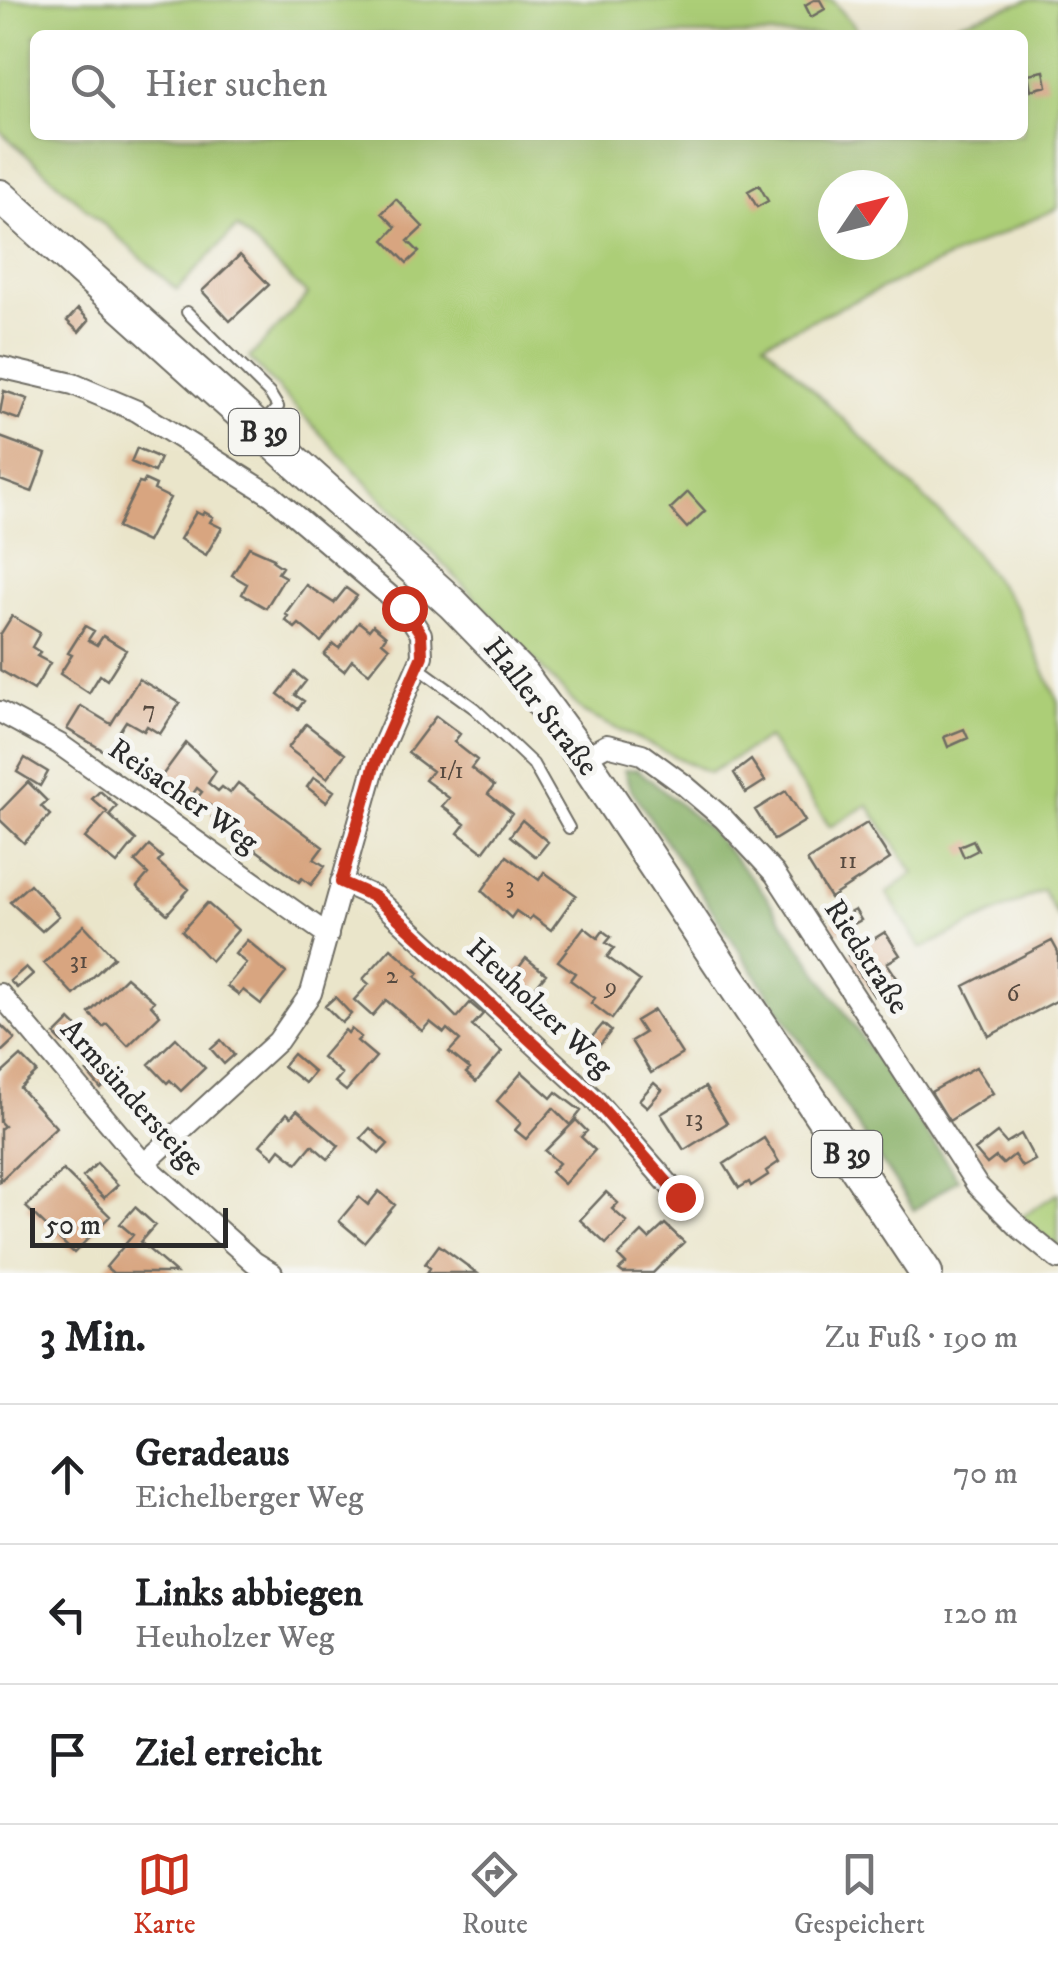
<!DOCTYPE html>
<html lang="de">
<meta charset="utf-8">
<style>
:root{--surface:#fff;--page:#f6f6f6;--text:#202124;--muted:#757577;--line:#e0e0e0;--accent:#c8321e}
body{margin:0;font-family:"IM FELL DW Pica",serif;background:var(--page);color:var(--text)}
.compass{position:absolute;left:818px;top:170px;width:90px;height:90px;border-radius:50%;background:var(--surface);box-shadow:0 10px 40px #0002;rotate:55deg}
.scale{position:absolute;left:30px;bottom:25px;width:198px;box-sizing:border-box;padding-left:10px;border:5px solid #2b2b2b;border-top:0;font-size:28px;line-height:35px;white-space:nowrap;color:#2b2b2b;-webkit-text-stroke:8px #f6f6f2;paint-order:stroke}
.stop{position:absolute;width:30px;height:30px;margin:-22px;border:8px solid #c8321e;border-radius:50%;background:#fff}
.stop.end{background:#c8321e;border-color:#fff;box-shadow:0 2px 10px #0008}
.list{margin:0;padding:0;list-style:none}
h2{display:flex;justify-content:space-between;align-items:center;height:130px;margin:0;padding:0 40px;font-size:42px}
h2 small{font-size:32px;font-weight:400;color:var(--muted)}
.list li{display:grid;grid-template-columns:65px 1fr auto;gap:30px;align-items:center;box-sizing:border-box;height:140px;padding:0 40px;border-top:2px solid var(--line)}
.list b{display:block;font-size:38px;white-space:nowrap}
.list p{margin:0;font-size:32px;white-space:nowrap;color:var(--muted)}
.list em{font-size:32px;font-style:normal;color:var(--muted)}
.icon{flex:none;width:55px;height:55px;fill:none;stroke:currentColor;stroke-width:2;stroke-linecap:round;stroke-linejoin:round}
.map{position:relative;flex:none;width:1058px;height:1273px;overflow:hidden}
.search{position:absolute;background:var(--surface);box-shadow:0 10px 40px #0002;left:30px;right:30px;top:30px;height:110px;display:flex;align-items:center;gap:25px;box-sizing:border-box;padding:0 35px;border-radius:15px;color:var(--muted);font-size:38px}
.sheet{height:550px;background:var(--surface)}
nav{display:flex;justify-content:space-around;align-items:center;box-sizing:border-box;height:140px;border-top:2px solid var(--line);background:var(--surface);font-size:28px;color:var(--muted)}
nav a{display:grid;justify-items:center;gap:5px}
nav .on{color:var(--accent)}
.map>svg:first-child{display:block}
.green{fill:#acce77;stroke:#6c7c51;stroke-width:2.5;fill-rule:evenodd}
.forest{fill:#89b168;stroke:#5a6e4a;stroke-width:2.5}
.building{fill:#d8a580}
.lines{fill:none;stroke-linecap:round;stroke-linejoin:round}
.lane-casing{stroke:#6e6c63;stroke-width:14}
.street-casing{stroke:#6e6c63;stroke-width:24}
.primary-casing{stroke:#6e6c63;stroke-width:36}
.lane{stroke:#fff;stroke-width:10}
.street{stroke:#fff;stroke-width:20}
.primary{stroke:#fff;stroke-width:32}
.route{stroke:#c8321e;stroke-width:12}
.labels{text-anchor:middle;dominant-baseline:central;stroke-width:10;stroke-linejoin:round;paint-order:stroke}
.number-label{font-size:25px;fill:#564a40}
.shield{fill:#f6f6f2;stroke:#686867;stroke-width:2.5}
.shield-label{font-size:28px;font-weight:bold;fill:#2b2b2b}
.street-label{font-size:30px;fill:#2b2b2b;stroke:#f6f6f2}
</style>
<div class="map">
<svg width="1058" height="1273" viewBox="0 0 1058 1273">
<rect width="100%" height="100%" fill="#f6f6f2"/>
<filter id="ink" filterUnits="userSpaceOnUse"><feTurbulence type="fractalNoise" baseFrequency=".01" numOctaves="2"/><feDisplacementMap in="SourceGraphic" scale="20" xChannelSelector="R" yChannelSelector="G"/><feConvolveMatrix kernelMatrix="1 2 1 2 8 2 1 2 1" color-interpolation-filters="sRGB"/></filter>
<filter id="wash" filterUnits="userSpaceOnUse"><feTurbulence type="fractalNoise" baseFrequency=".0048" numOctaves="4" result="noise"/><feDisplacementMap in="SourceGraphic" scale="40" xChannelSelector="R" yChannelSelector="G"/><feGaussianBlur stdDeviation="2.25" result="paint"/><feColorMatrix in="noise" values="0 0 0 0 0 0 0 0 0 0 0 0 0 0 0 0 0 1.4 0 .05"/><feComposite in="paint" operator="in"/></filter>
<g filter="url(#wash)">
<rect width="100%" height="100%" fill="#eae5ca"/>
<!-- green -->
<path class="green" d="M0,0H832L862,35H35V135H1023V35H921L1029,0H1058V208L764,342L955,528L1017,609L1058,702V918L1043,890L921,949L887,893L914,873L868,805L830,827L768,738L709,773L584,713L249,358L308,295L237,227L177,290L0,131ZM833,185H893V245H833Z
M1058,1193V1247L1020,1218Z"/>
<!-- forest -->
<path class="forest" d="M637,769L709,829L761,889L958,1179L914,1210L630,788L624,770Z"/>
<g id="blocks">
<!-- building -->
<path class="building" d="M814,0H820L825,9L811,17L805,5Z
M1044,71L1047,86L1031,90L1028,74Z
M759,185L768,201L757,207L748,191Z
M396,199L423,227L408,241L419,252L407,263L384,240L396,227L382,213Z
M240,255L269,285L230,321L202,291Z
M78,309L89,320L79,332L67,321Z
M4,391L28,399L20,420L0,413Z
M0,437L46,454L32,492L0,480Z
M137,448L160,458L154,472L131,462Z
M145,480L156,485L154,490L170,498L147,542L117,528L139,483L143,484Z
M688,492L705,511L687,528L670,509Z
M196,512L202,515L204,512L213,517L210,522L222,528L206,555L180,539Z
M249,547L274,558L273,561L282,567L278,573L285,577L266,608L242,594L247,584L232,575Z
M306,585L334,603L346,588L357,596L321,642L299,624L295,628L285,620L288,616L285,614Z
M12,616L40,633L32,647L40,652L37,656L50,663L34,690L0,670V635Z
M359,622L369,630L373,625L386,636L382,642L389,648L369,673L352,660L344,671L324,655L333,644L339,648Z
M85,626L94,631L88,640L97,645L103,636L126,650L107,680L100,675L89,693L60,674L72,655L68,653Z
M295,672L306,681L295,695L304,701L298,709L278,694Z
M139,679L180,703L160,734L147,726L144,731L126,721L106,752L67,729L81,706L111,724Z
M436,716L460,734L454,742L477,760L471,768L494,786L488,794L512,813L483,852L458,833L465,824L442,806L449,798L425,780L432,771L408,753Z
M306,724L345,754L327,778L288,748Z
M964,729L968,738L948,747L944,737Z
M186,743L216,771L208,783L218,791L222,787L230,793L238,783L323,847L314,859L325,866L311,885L302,878L299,882L212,817L217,811L209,805L205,810L194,802L202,792L197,788L190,798L161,777Z
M25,758L48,772L40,786L17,772Z
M751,760L765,781L746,793L734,773Z
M314,777L334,791L326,802L307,787Z
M28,782L47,801L41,806L50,815L24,843L0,820V811Z
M100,791L117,806L109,815L136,840L117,864L85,838L107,812L92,799Z
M786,791L805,821L774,840L755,810Z
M522,820L548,842L536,857L510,836Z
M867,823L890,859L830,898L807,861Z
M973,840L978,850L964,857L959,846Z
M149,846L162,857L158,862L189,889L167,914L137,887L148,874L135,862Z
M507,856L539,880L544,872L576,895L551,930L532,916L529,920L516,911L511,918L482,891Z
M30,884L59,916L42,931L10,902Z
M207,903L238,930L211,961L182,931Z
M855,910L861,920L837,933L831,923Z
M84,925L114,957L74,995L44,963Z
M584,927L598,938L603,931L611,937L606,943L614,948L607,957L640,981L612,1019L591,1003L595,998L570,980L575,973L558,961Z
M885,932L900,955L887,963L899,981L874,996L848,955Z
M247,940L286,973L261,1004L243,990L239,995L227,986L246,963L235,954Z
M1052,941L1058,952V1000L989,1036L964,986Z
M391,948L419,973L416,977L457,1018L470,1003L483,1014L472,1026L502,1052L476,1082L466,1073L470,1069L449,1052L460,1040L447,1029L444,1033L430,1022L422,1031L386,1000L372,1016L354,1000L369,984L363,979Z
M526,958L546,974L533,990L511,978Z
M26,967L33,974L17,988L10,981Z
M126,977L154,1001L151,1005L160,1015L128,1046L107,1024L103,1027L89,1013Z
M335,997L351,1014L342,1023L325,1006Z
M654,1010L682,1054L651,1073L631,1041L644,1033L636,1021Z
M70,1020L80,1030L64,1044L55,1035Z
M0,1024L15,1039L0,1053Z
M603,1024L611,1031L600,1045L591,1038Z
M351,1029L361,1037L357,1041L376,1057L346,1091L335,1082L342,1074L322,1057L345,1030L348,1033Z
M176,1038L205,1068L181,1091L170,1080L167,1083L149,1064Z
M221,1040L234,1055L224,1064L211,1049Z
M293,1054L314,1072L305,1083L283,1066Z
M21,1056L37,1072L20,1088L56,1127L0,1181V1129L4,1126L0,1122V1075Z
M976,1067L993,1093L949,1121L931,1092Z
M108,1068L115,1075L101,1089L87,1072Z
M522,1072L551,1098L556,1092L581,1111L570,1125L553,1108L526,1139L515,1130L521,1123L497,1101Z
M654,1083L662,1090L647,1107L639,1100Z
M705,1087L727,1123L684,1150L661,1114Z
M297,1110L339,1146L328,1159L312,1145L297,1163L280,1149L274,1157L260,1145L287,1113L291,1117Z
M576,1120L587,1131L581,1137L595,1150L564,1184L551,1172L559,1163L545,1151Z
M370,1128L388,1144L379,1154L361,1138Z
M997,1133L1006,1143L1021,1134L1035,1160L1022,1167L1014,1155L1003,1164L996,1157L987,1164L975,1150Z
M764,1138L779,1162L766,1171L768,1175L751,1186L749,1182L739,1188L724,1164Z
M97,1163L118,1185L104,1198L83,1177Z
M63,1170L110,1216L74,1253L26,1207Z
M379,1191L395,1205L364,1242L339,1221L359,1197L368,1205Z
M606,1192L618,1203L612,1209L627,1222L606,1244L580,1220Z
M135,1207L155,1225L140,1242L176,1273H113L106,1267L133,1235L120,1224Z
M665,1224L684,1242L653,1273H623L619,1270L626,1264L618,1256L642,1232L649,1239Z
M439,1245L477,1273H427L430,1268L425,1264Z"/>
</g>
</g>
<g filter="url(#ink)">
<use href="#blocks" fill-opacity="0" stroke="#6e6c63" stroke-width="2.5"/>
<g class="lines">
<!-- lane casing -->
<g class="lane-casing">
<path id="lane" d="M187,312L270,394L278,407L260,427
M419,668L474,708L533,764L569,828"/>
</g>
<!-- street casing -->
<g class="street-casing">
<path id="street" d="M0,367L73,384L137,411L271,495L404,608L421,634L422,656L375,764L311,993L278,1041L144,1164
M0,712L59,744L328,935
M583,758L607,745L642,754L683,784L724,819L775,874L977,1185L1021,1229L1058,1259
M341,882L375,897L594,1099L680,1197
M0,994L144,1164L254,1262L272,1273"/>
</g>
<!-- primary casing -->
<g class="primary-casing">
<path id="primary" d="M0,196L453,604L522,675L583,758L926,1273"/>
</g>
<!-- lane -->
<use href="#lane" class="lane"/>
<!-- street -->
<use href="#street" class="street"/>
<!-- primary -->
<use href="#primary" class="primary"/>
</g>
</g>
<g class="lines" filter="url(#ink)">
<!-- route -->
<path class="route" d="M404,608L421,634L422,656L375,764L341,882L375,897L594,1099L680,1197"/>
</g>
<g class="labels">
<!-- number labels -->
<g class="number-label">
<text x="149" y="709">7</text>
<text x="451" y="770">1/1</text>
<text x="848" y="860">11</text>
<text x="510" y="885">3</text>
<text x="79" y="960">31</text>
<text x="392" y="975">2</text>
<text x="611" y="986">9</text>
<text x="1013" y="993">6</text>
<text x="694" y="1118">13</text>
</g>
<!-- shield labels -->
<g class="shield">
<rect x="229" y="409" width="70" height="46" rx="8"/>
<rect x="812" y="1131" width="70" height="46" rx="8"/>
</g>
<g class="shield-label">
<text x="264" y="432">B 39</text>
<text x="847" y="1154">B 39</text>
</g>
<!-- street labels -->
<g class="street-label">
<text transform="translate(540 707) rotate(52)">Haller Straße</text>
<text transform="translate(183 796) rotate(35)">Reisacher Weg</text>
<text transform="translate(866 957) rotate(57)">Riedstraße</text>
<text transform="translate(539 1008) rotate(43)">Heuholzer Weg</text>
<text transform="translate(132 1098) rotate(48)">Armsündersteige</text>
</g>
</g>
</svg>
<svg class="compass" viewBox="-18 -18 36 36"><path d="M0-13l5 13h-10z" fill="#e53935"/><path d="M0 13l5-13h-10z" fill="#757577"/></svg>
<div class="scale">50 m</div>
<div class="stop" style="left:404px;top:608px"></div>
<div class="stop end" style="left:680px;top:1197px"></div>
<div class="search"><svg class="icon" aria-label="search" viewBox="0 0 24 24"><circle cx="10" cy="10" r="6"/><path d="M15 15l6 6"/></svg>Hier suchen</div>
</div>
<section class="sheet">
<h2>3 Min.<small>Zu Fuß · 190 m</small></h2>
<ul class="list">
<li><svg class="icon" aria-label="ahead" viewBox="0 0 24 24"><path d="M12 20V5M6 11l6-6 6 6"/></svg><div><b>Geradeaus</b><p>Eichelberger Weg</p></div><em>70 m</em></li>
<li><svg class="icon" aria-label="left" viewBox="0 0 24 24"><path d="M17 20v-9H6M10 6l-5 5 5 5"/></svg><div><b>Links abbiegen</b><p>Heuholzer Weg</p></div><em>120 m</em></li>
<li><svg class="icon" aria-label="arrive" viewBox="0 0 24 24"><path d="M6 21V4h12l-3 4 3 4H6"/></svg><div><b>Ziel erreicht</b></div></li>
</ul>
</section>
<nav>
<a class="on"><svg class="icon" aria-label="map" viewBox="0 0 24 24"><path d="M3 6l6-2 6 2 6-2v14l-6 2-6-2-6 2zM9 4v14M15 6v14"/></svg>Karte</a>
<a><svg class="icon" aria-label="directions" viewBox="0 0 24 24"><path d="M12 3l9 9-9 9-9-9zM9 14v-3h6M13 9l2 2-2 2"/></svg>Route</a>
<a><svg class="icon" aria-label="saved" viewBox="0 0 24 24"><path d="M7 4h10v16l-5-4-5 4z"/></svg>Gespeichert</a>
</nav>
